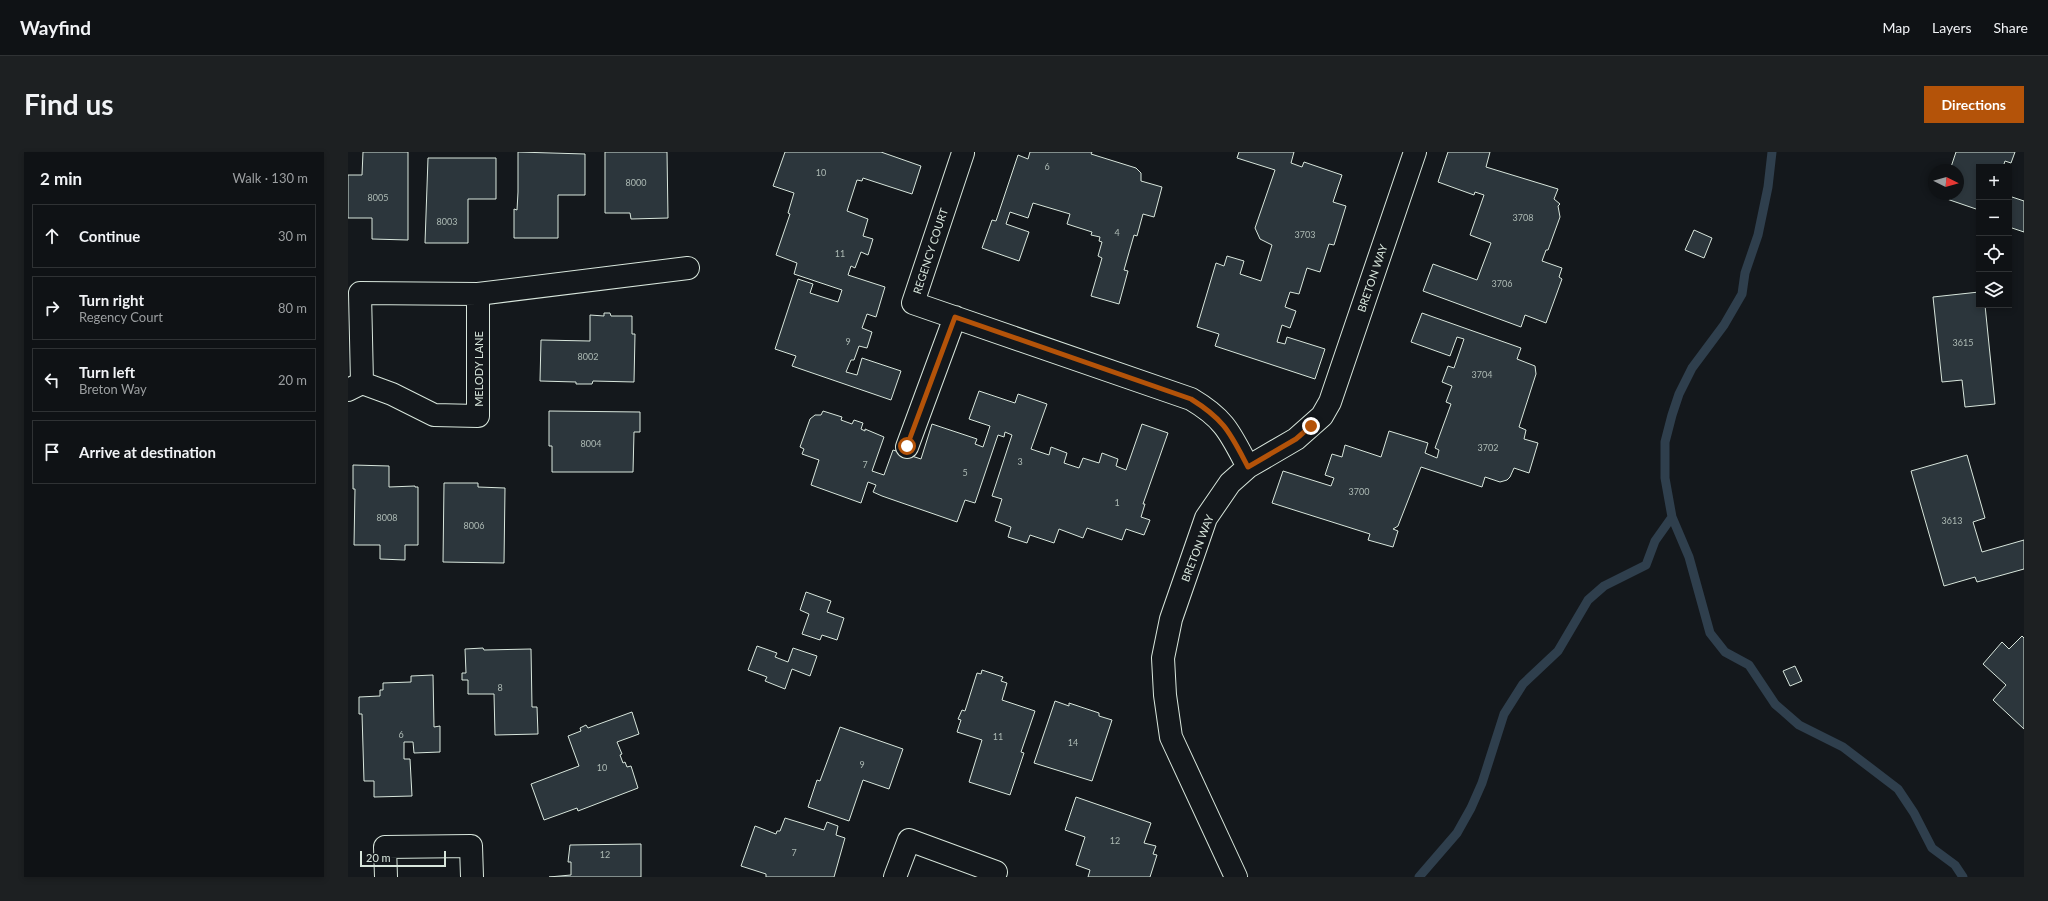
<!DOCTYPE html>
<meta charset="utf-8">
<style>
:root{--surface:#0f1215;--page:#1d2022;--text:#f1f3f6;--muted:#9b9ea0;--line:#2f3234;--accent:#b45309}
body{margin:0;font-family:Lato,sans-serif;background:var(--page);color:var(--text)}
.controls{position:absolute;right:12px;top:12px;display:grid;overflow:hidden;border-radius:0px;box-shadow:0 2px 6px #0003}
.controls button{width:36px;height:36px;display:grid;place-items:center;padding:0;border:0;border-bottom:1px solid var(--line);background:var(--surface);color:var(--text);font:20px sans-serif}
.compass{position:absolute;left:1580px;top:12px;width:36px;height:36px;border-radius:50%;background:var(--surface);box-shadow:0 2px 6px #0003;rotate:95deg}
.scale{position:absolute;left:12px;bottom:10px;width:86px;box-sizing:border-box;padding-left:4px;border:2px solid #d8e6dc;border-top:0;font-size:11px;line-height:14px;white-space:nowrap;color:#d8e6dc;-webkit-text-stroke:3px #14181c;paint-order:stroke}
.stop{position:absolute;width:12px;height:12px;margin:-9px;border:3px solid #b45309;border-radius:50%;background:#fff}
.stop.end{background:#b45309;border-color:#fff;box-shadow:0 1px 4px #0008}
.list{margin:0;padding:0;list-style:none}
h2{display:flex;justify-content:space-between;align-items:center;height:52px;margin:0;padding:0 16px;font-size:17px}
h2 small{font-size:13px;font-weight:400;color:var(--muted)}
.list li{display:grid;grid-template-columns:26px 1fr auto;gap:12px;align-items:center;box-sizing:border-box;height:64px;margin:0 8px 8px;padding:0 8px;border:1px solid var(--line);border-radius:0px}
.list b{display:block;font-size:15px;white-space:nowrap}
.list p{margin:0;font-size:13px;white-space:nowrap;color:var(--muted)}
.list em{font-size:13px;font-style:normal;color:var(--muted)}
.icon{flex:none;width:22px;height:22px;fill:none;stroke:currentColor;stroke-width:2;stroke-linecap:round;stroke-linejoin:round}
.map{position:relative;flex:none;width:1676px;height:725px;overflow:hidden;border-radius:0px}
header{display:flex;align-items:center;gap:24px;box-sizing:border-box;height:56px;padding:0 20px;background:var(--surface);border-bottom:1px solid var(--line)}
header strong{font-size:19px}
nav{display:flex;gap:22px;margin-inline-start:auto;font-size:14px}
.intro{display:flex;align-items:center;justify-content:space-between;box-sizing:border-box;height:96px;padding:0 24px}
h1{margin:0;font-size:28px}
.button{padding:10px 18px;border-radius:0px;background:var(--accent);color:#fff;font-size:14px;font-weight:700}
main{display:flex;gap:24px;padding:0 24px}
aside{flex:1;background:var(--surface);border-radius:0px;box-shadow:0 2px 6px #0003}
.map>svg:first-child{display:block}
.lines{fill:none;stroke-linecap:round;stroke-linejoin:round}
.stream{stroke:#2f3f4d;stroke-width:9}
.building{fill:#2c363c;stroke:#d8e6dc}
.minor-casing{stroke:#d8e6dc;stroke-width:24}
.minor{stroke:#14181c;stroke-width:22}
.route{stroke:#b45309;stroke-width:5}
.labels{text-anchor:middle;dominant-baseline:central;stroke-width:3;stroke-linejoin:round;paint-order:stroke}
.number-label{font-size:9px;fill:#adbab4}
.street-label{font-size:11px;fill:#d8e6dc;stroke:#14181c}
</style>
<header>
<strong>Wayfind</strong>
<nav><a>Map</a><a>Layers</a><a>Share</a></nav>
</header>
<div class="intro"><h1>Find us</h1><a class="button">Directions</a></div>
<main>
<aside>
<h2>2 min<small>Walk · 130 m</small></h2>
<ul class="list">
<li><svg class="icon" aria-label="ahead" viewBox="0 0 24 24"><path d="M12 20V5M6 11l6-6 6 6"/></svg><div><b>Continue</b></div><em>30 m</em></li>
<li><svg class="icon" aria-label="right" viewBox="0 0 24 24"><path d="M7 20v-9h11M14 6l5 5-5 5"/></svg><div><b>Turn right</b><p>Regency Court</p></div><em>80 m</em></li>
<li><svg class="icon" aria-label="left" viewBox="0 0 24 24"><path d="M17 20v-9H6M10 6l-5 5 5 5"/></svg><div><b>Turn left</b><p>Breton Way</p></div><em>20 m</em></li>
<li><svg class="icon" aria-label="arrive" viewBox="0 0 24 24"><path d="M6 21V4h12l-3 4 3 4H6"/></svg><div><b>Arrive at destination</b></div></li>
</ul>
</aside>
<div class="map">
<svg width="1676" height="725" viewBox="0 0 1676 725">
<rect width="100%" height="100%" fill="#14181c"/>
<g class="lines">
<!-- stream -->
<path class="stream" d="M1424,0L1420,35L1410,83L1397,121L1394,142L1376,173L1344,216L1331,242L1324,263L1317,290V326L1324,365L1341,405L1362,481L1377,500L1401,513L1427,552L1451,573L1495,595L1550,637L1566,661L1584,696L1607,713L1615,725
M1071,725L1109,681L1123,656L1134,631L1156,562L1175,532L1210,499L1240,448L1256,434L1298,413L1307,389L1324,365"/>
</g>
<!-- building -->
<path class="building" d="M15,0H60V88L24,87V66H0V23H14Z
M170,0L237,2V43H210V86H166V57L169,58L170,40Z
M257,0H319L320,66L283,67L282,61H257Z
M437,0H533L573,14L564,42L515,26L514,29L509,28L499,59L520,67L515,84L525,87L520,103L513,100L507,116L503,114L500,123L537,135L528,165L519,162L514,176L524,180L519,196L511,194L506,208H503L498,220L509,223L514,206L553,219L543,248L444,214L448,204L427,197L450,127L465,132L462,141L490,150L494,138L446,122L449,111L428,103L442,62L440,61L446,41L425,34Z
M682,0H744L743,2L788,16L793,21V29L814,35L806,65L795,62L789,84L786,83L776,118L780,119L771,152L743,144L754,106L750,104L754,90L751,89L752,85L743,83L744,80L719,72L722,62L685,51L680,66L662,60L658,72L681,80L671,109L634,96L644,68L648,69L670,3L680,7Z
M891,0H946L943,11L954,15L956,10L994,23L985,50L998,54L986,93L981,92L972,120L959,116L951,142L942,140L937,155L948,159L942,176L934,173L929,190L937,192L939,185L977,197L967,227L867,194L871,182L849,175L868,111L876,114L879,104L896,109L892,122L913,129L924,93L912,87L907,76L927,18L889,6Z
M1100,0H1142L1138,15L1210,37L1206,47L1212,52L1210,54L1212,65L1200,98H1198L1194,109L1214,116L1211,125L1214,127L1198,171L1177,163L1173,175L1075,139L1085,112L1129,128L1143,91L1122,83L1136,43L1127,40L1126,43L1090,30Z
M1608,0H1667L1663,11L1657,9L1655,15H1631V58L1593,45L1594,42H1610V18H1602Z
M80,6H148V47H120V91H77Z
M1661,44L1676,49V80L1661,75Z
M1346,78L1364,86L1356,106L1337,98Z
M1631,140V153H1637L1647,252L1617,255L1614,228L1594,230L1585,145Z
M256,161H262L263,164H284V182H287L286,230L245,229L244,232H228V230L192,229L193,188L242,189V163L256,164Z
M1074,161L1173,196L1169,207L1187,214L1188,222L1171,275L1178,278L1176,287L1190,291L1181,321L1166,316L1162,325L1159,328L1152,330L1137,325L1134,335L1073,315L1050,374L1045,377L1050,379L1045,395L1020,388L1022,382L924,351L935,319L983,334L986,326L977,323L984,302L994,305L997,293L1033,305L1041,279L1080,291L1077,301L1089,306L1091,298L1087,296L1103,252L1098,250L1104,234L1094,230L1100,214L1106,216L1116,187L1109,185L1102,204L1063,190Z
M631,239L667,251L670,242L699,252L683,297L701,303L703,295L719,301L716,311L731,316L735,306L751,311L754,301L770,307L768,314L778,318L794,272L820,281L795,352H797L793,365L802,368L796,383L778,377L774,388L739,376L735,386L711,377L706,391L682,383L679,391L660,385L663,375L647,369L654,347L644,344L664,283L657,280L656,285L650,283L627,351L617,348L609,370L534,344L525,340L528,333L520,330L513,351L463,333L471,308L454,302L456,297L452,295L462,267L467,263H473L475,259L494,265L493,268L504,272L506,268L515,271L513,277L517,279V277L536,285L524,319L536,323L545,298L573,307L584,272L629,287L627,292L635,295L642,274L621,267Z
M201,259L292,260V280H286L285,320H204V294H201Z
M1619,303L1637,366L1625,370L1634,400L1676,388V417L1629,430L1627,425L1596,434L1563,319Z
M5,313L41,314V335L67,334V335H70V393H57V408L32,407V393H6L7,337H5Z
M96,331H130V335L157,336L156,411L95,410Z
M458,440L483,449L479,460L496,466L489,488L474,483L472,488L454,482L461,462L452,458Z
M1674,484L1676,486V577L1645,548L1658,533L1635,512L1654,490L1661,497Z
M409,494L429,501L427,505L440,510L445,496L469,504L462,524L444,517L437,537L417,529L419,525L400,518Z
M135,496L136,498L183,497L184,555H189L190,582L147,583L146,542H120V528H114V521H118L117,497Z
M1447,514L1454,529L1442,534L1435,519Z
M634,518L655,525L653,529L659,531L654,548L687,559L673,600L676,601L662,643L621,630L634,588L609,580L613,568L610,567L614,558L617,559L629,521L633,522Z
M85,523L86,575L92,574V600L66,601L65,590H56V607H62L64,644L26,645V629H16L14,562H11V545L32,544V538H35V531L63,530V524Z
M707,549L721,554V551L751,561V564L764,568L744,629L686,611Z
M284,560L291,582L269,590L274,602L272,603L275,611L277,610L279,615L283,614L290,636L230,659L229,656L196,668L183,632L231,614L220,584L233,579L232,576L238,573L240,576Z
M492,575L555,597L541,637L515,628L501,669L460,655L469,628L472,629Z
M728,645L803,671L796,691L808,694L805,702L809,703L802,725H740L742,718L728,713L737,685L717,678Z
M437,666L476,678L479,670L490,674L488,683L497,686L486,725H418V722L393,714L407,674L428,682L429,679H432Z
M293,692V725H201L223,723V710H220L222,693Z"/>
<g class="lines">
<!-- minor casing -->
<g class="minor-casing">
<path id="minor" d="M615,1L565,151L843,247C877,267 882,281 900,315
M130,142L340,116
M0,238L14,231L44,242L86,263L130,264V142L12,141L14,231
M559,295L607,165
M38,725L37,695L123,694L124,725
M547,725L561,688L648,720L646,725
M888,725L823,585L817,543L815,506L823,467L858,366L882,331L900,315L948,287L974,264L982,250L1067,0"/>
</g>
<!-- minor -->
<use href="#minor" class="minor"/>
</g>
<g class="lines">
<!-- route -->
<path class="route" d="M559,294L607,165L843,247C877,268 882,281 900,315L948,287L963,274"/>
</g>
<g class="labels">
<!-- number labels -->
<g class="number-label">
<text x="699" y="14">6</text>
<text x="473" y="20">10</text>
<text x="288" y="30">8000</text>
<text x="30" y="45">8005</text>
<text x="1175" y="65">3708</text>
<text x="99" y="69">8003</text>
<text x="769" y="80">4</text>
<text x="957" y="82">3703</text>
<text x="492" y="101">11</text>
<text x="1154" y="131">3706</text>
<text x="500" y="189">9</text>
<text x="1615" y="190">3615</text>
<text x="240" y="204">8002</text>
<text x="1134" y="222">3704</text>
<text x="243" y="291">8004</text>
<text x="1140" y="295">3702</text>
<text x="672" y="309">3</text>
<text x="517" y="312">7</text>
<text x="617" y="320">5</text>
<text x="1011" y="339">3700</text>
<text x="769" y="350">1</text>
<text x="39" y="365">8008</text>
<text x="1604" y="368">3613</text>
<text x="126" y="373">8006</text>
<text x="152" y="535">8</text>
<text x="53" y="582">6</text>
<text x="650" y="584">11</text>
<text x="725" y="590">14</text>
<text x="514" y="612">9</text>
<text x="254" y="615">10</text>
<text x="767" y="688">12</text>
<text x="446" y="700">7</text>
<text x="257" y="702">12</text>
</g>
<!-- street labels -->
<g class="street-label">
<text transform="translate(582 99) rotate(-72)">REGENCY COURT</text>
<text transform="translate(1024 126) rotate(-71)">BRETON WAY</text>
<text transform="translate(130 217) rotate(-90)">MELODY LANE</text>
<text transform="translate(849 396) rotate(-69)">BRETON WAY</text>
</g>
</g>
</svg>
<div class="controls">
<button>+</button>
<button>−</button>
<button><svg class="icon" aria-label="locate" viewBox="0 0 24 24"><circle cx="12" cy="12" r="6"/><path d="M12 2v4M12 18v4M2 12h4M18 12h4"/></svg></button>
<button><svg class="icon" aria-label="layers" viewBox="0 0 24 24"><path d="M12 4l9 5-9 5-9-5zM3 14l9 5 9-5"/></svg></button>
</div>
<svg class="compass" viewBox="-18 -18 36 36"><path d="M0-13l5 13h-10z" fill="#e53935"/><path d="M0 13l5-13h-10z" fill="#9b9ea0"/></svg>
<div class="scale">20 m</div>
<div class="stop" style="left:559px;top:294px"></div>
<div class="stop end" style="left:963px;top:274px"></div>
</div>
</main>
